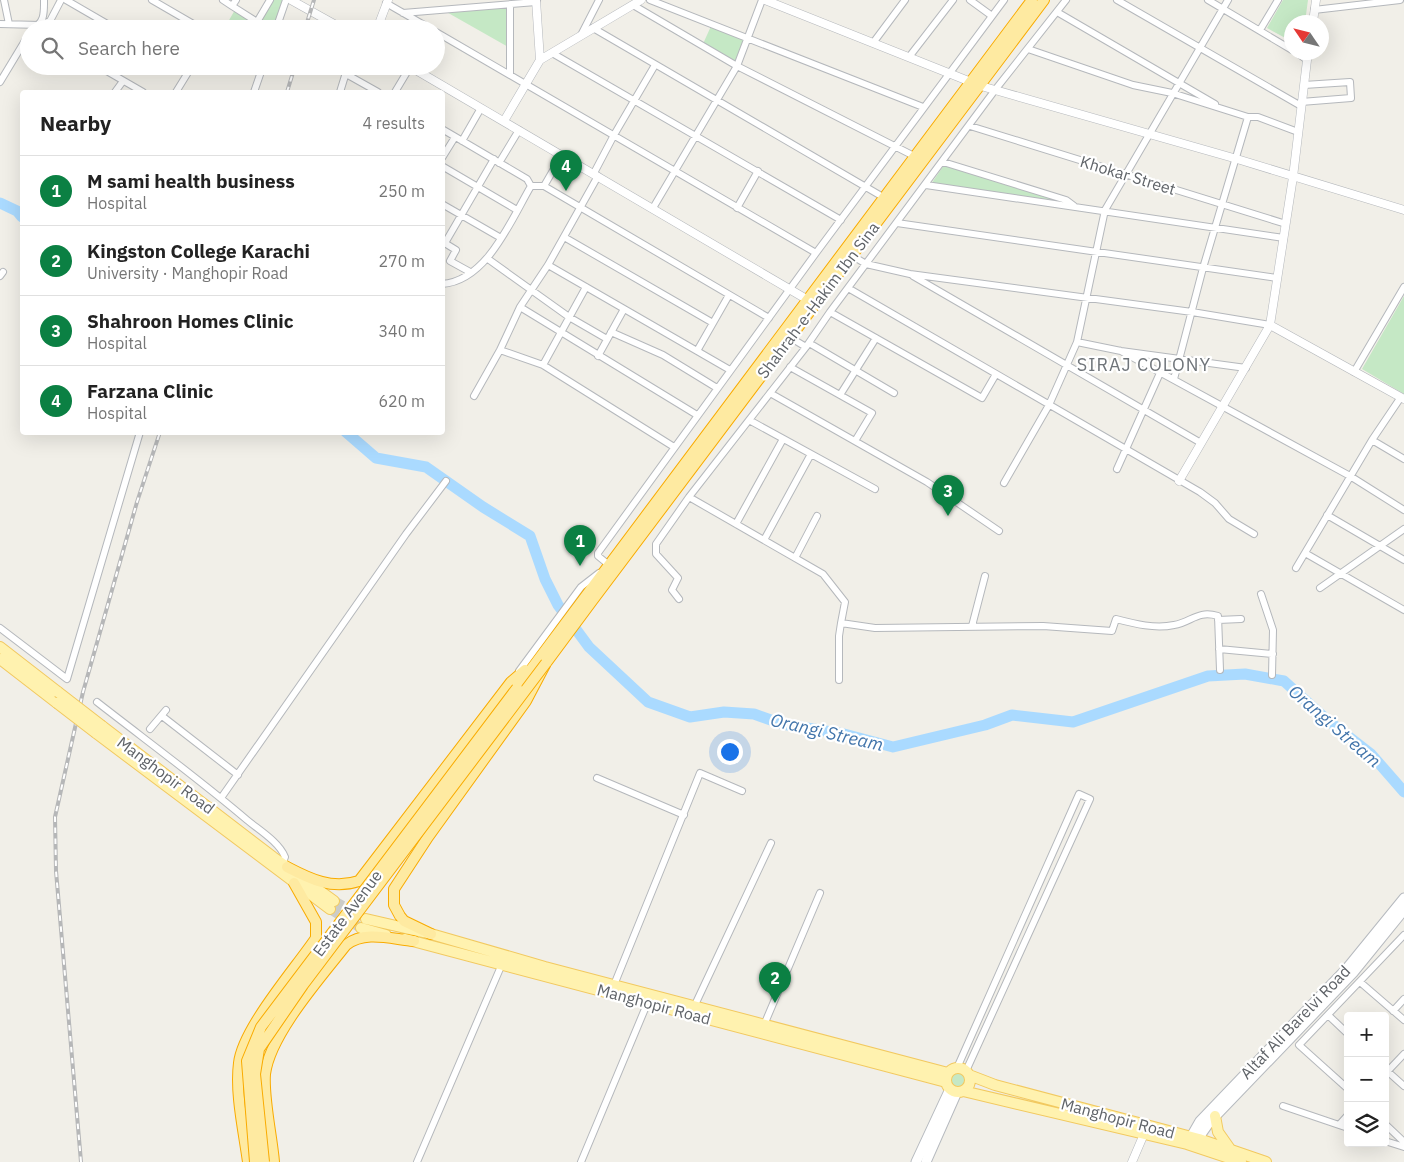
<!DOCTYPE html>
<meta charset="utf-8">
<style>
:root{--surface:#fff;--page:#f6f6f6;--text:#222;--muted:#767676;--line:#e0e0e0;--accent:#0b8043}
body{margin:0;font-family:"IBM Plex Sans",sans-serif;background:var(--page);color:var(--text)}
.controls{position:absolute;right:15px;bottom:15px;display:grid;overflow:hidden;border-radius:5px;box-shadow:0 5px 20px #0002}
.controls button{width:45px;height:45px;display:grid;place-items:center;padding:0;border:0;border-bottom:1px solid var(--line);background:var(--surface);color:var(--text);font:25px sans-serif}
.compass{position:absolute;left:1284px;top:15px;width:45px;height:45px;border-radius:50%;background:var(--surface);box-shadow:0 5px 20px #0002;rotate:305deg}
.you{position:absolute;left:729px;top:751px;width:18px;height:18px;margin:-12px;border:4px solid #fff;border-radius:50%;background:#1a73e8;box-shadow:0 0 0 8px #1a73e833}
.badge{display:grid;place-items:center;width:32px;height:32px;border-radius:50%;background:var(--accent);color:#fff;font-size:16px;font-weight:700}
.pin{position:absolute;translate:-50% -41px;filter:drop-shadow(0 1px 2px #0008)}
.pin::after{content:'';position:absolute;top:26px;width:18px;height:15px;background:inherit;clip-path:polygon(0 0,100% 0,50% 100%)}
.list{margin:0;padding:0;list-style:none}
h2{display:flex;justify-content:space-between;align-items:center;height:65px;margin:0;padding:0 20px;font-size:21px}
h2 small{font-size:16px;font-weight:400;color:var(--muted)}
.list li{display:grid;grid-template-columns:32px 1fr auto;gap:15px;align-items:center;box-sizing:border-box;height:70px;padding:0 20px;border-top:1px solid var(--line)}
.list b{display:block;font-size:19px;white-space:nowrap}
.list p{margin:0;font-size:16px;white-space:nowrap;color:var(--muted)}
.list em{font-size:16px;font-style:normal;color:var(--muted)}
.icon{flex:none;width:28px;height:28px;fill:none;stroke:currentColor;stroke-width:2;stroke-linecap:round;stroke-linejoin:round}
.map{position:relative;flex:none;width:1404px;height:1162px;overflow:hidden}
.search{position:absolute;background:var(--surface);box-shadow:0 5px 20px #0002;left:20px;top:20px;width:425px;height:55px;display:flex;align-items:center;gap:12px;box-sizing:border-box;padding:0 18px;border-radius:28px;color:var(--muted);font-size:19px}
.panel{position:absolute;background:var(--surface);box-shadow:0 5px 20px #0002;left:20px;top:90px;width:425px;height:345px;border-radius:5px}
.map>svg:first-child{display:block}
.green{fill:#c5e8c5}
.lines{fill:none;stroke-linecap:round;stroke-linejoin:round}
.river{stroke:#aadaff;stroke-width:11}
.primary-tunnel{stroke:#ccccc8;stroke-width:10;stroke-dasharray:10 5;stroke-linecap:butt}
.minor-casing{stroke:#b5b8bc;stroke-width:8}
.tertiary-casing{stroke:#b5b8bc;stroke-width:9}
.secondary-casing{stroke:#b6babf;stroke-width:11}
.primary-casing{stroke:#f2c960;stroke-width:12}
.trunk-casing{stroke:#f9ab00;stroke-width:12}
.minor{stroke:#fff;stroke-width:6}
.tertiary{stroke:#fff;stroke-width:8}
.secondary{stroke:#fff;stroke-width:9}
.primary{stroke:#fff2af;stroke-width:10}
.trunk{stroke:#feeaa1;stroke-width:10}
.rail-casing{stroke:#b6b7b8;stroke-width:4}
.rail{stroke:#fff;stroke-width:2;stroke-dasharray:5.5;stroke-linecap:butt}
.primary-bridge-casing{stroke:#f2c960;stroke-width:12;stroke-linecap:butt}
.trunk-bridge-casing{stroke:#f9ab00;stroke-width:12;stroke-linecap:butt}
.primary-bridge{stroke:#fff2af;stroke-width:10}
.trunk-bridge{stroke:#feeaa1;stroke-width:10}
.labels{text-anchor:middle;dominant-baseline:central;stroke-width:4.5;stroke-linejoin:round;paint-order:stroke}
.street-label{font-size:16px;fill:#5f6368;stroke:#fff}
.neighbourhood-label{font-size:18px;letter-spacing:1px;fill:#70757a;stroke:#fff}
.water-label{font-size:18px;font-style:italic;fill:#4174aa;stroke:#fff}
</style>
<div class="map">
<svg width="1404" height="1162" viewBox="0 0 1404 1162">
<rect width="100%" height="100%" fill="#f1efe8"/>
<!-- green -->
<path class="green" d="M270,0H286L276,29H224L236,8L257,22Z
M1283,0H1308L1305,22H1292L1291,41L1267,28Z
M510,5V48L443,10Z
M712,24L747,37L737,66L702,46Z
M944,165L1056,199L1055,203L931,184Z
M1404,296V394L1362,369Z
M949 1080a9 9 0 1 1 18 0a9 9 0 1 1-18 0Z"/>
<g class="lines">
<!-- river -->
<path class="river" d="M0,203L17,211L22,217
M346,432L376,458L426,467L483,507L530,536L545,579L558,605L589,647L648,702L690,717L724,712L754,714L782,724L844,734L893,747L985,725L1012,715L1073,722L1208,676L1245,674L1284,681L1326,719L1371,754L1404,792"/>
<!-- primary-tunnel -->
<path class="primary-tunnel" d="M334,901L357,914
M330,909L361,928"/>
<!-- minor casing -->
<g class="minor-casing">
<path id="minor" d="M4,0L9,24
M66,0L116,29
M152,0L202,29
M223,0L232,6
M236,0L232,6L257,22L270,0
M650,0L923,107
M970,0L992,16
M1117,0L1301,106
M1208,0L1292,50
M386,3L431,29
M510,5V74
M633,5L737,66L914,156
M1314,10L1400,0
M1057,12L1215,104
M403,13L536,2L537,0
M0,24L40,25V29
M40,25L50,21L61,0
M593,28L883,197
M32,29C45,22 44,13 44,0
M276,29L286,0
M1260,30L1278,0
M436,32L816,253
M581,35L599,0
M873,43L905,0
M1028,49L1133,85L1172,93L1248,117L1203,268L1174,379
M1296,52L1307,60
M552,53L841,220
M909,57L953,0
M98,66L143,92
M182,66L189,71
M346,74L378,92
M0,82L29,34
M115,92L123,81
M176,92L192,66
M254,92L263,66
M340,92L348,66
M395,92L410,67
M1301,102L1351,98L1350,82L1304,85
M1248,117H1258L1298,132
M970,126L1286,224
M442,129L527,179L531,186
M462,141L481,108
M442,158L455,137
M943,162L1066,200L1074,206
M499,163L519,130
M442,166L517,210
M594,173L614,135L655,65
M926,185L1284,238
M544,186L769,318
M442,204L501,238
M653,208L737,66L762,0
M737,208L758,171
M897,223L1277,278
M564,237L713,323
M443,242L456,250L450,261L470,272
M445,243L494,159
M851,255L866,264L910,274L1192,312L1270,325
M488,259L569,317L607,339
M548,265L730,370
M0,276L3,272
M913,276L1201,443
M442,284C487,281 511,220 531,186H544L562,155
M848,288L1200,492L1215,503L1229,519L1254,534
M520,307L697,415
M611,332L663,355L717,388
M791,338L806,347L830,312
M1077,342L1121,351L1246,368
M809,343L894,393
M500,350L543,365L674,447
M697,351L729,295
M1121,351L1350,476L1404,510
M598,356L624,309
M543,365L586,287
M790,367L872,413L855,441
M1354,372L1404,287
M996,374L982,398L830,312L995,90L1066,0
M770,393L927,482L999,531
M840,395L876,338
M474,396L500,350L520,307L548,265L598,176
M749,420L875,489
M1372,440L1404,459
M1117,469L1160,373
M1004,483L1049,405L1077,342L1105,210L1228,0
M689,497L823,574L845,602L841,623L875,628L1043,626L1112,631L1116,619C1135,624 1155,629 1174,625C1192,622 1197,610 1218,616L1220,670
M1327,515L1404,560
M736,524L783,439
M764,540L811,454
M1305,553L1404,610
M795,558L817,516
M607,567L609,565L598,556V553L816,253L1004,0
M1296,568L1372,440L1401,397
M1320,588L1404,529
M1261,594L1273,630L1272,675
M679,599L672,590L678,578L656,554V544L689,497L806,347
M1218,620L1241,619
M972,626L985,576
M0,628L67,679L140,432
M1219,649L1273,654
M519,671L581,587L599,573
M839,680V636L841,623
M97,702C147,741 199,779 247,820C259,830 279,842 285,857L282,864
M162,716L238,775
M150,729L166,710
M597,778L684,815
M221,798L406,534L446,481
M1360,982L1404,1020
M614,985L700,773L742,791
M694,1007L771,843
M1393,1011L1404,999
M1328,1015L1348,1034
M764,1025L820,893
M957,1068L1079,794L1090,799L966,1071
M1386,1070L1404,1086
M1385,1074L1404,1054
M1348,1089L1299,1045L1404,935
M1283,1106L1339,1125
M1348,1115L1339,1125L1348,1128
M1385,1124L1404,1142
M1385,1141L1404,1147
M417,1162L502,964
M581,1162L647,1004"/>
</g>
<!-- tertiary casing -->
<g class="tertiary-casing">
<path id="tertiary" d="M291,0L343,29
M536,0L540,60
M765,0L971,82
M1313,22L1316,0
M377,29L388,0
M409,66L808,300
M981,86L1237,159L1404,210
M504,121L540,60L641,0
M1270,325L1404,399
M1179,481L1270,325L1293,177L1308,52
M1132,1162L1144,1134"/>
</g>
<!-- secondary casing -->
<g class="secondary-casing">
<path id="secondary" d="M1188,1142L1200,1121L1347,968L1404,898
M1197,1146L1202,1133L1209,1123L1353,973L1404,910
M916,1162L950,1089
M926,1162L957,1092"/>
</g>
<!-- primary casing -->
<g class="primary-casing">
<path id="primary" d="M0,647L58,692
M0,659L57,703
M102,726L273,857L334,901
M96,733L330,909
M366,919L431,934L545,967L948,1073
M361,928L386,935
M405,939L946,1082
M946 1080a12 12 0 1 1 24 0a12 12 0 1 1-24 0Z
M969,1075L995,1085L1199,1139L1266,1162
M963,1091L1187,1144L1241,1162
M1215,1116L1218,1132L1230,1149"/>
</g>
<!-- trunk casing -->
<g class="trunk-casing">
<path id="trunk" d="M517,688L1032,0
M287,867C310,879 332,890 359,881L511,682L525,670
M431,934L404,921L400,916L394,905V889L428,837L526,701L546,663L592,601L1044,0
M248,1162C244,1132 235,1093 239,1063C243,1028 295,969 316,938V922L294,883
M274,1162C272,1137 263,1098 265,1074C270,1034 321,977 346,945C365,930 391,939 414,941"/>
</g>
<!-- minor -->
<use href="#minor" class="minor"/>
<!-- tertiary -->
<use href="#tertiary" class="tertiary"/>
<!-- secondary -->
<use href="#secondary" class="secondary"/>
<!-- primary -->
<use href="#primary" class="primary"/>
<!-- trunk -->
<use href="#trunk" class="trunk"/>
<!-- rail casing -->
<g class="rail-casing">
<path id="rail" d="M305,29L314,0
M287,92L295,66
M81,1162L56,871L55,817L83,692L137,502L160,432"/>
</g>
<!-- rail -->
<use href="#rail" class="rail"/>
<!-- primary-bridge casing -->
<g class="primary-bridge-casing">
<path id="primary-bridge" d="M58,692L102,726
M57,703L96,733"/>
</g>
<!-- trunk-bridge casing -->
<g class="trunk-bridge-casing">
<path id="trunk-bridge" d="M255,1162L247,1061L261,1027L517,688
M264,1162L255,1074L259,1049L303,985L546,663"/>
</g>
<!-- primary-bridge -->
<use href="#primary-bridge" class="primary-bridge"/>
<!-- trunk-bridge -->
<use href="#trunk-bridge" class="trunk-bridge"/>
</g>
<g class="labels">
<!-- street labels -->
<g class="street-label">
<text transform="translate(1128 175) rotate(17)">Khokar Street</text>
<text transform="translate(818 300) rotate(-53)">Shahrah-e-Hakim Ibn Sina</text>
<text transform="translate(166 775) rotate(37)">Manghopir Road</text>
<text transform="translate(347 913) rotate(-53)">Estate Avenue</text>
<text transform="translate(654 1004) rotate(15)">Manghopir Road</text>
<text transform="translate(1295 1022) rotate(-46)">Altaf Ali Barelvi Road</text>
<text transform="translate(1118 1118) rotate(15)">Manghopir Road</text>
</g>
<!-- neighbourhood labels -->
<g class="neighbourhood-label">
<text x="1144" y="364">SIRAJ COLONY</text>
</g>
<!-- water labels -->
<g class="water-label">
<text transform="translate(1335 726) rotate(41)">Orangi Stream</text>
<text transform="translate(827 732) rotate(13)">Orangi Stream</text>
</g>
</g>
</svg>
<div class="controls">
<button>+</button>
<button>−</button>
<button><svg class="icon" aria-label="layers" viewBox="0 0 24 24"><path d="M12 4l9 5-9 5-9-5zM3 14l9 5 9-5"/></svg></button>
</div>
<svg class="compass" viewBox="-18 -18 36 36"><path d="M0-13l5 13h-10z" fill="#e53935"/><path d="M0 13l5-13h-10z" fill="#767676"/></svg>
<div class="you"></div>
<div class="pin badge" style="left:580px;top:566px">1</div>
<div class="pin badge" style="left:775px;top:1003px">2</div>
<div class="pin badge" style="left:948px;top:516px">3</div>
<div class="pin badge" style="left:566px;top:191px">4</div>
<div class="search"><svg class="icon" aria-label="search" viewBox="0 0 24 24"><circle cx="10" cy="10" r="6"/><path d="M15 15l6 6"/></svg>Search here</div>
<section class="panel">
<h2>Nearby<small>4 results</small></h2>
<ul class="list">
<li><span class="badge">1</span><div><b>M sami health business</b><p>Hospital</p></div><em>250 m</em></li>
<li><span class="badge">2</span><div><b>Kingston College Karachi</b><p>University · Manghopir Road</p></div><em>270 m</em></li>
<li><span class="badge">3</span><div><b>Shahroon Homes Clinic</b><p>Hospital</p></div><em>340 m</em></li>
<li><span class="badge">4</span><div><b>Farzana Clinic</b><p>Hospital</p></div><em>620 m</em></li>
</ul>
</section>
</div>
